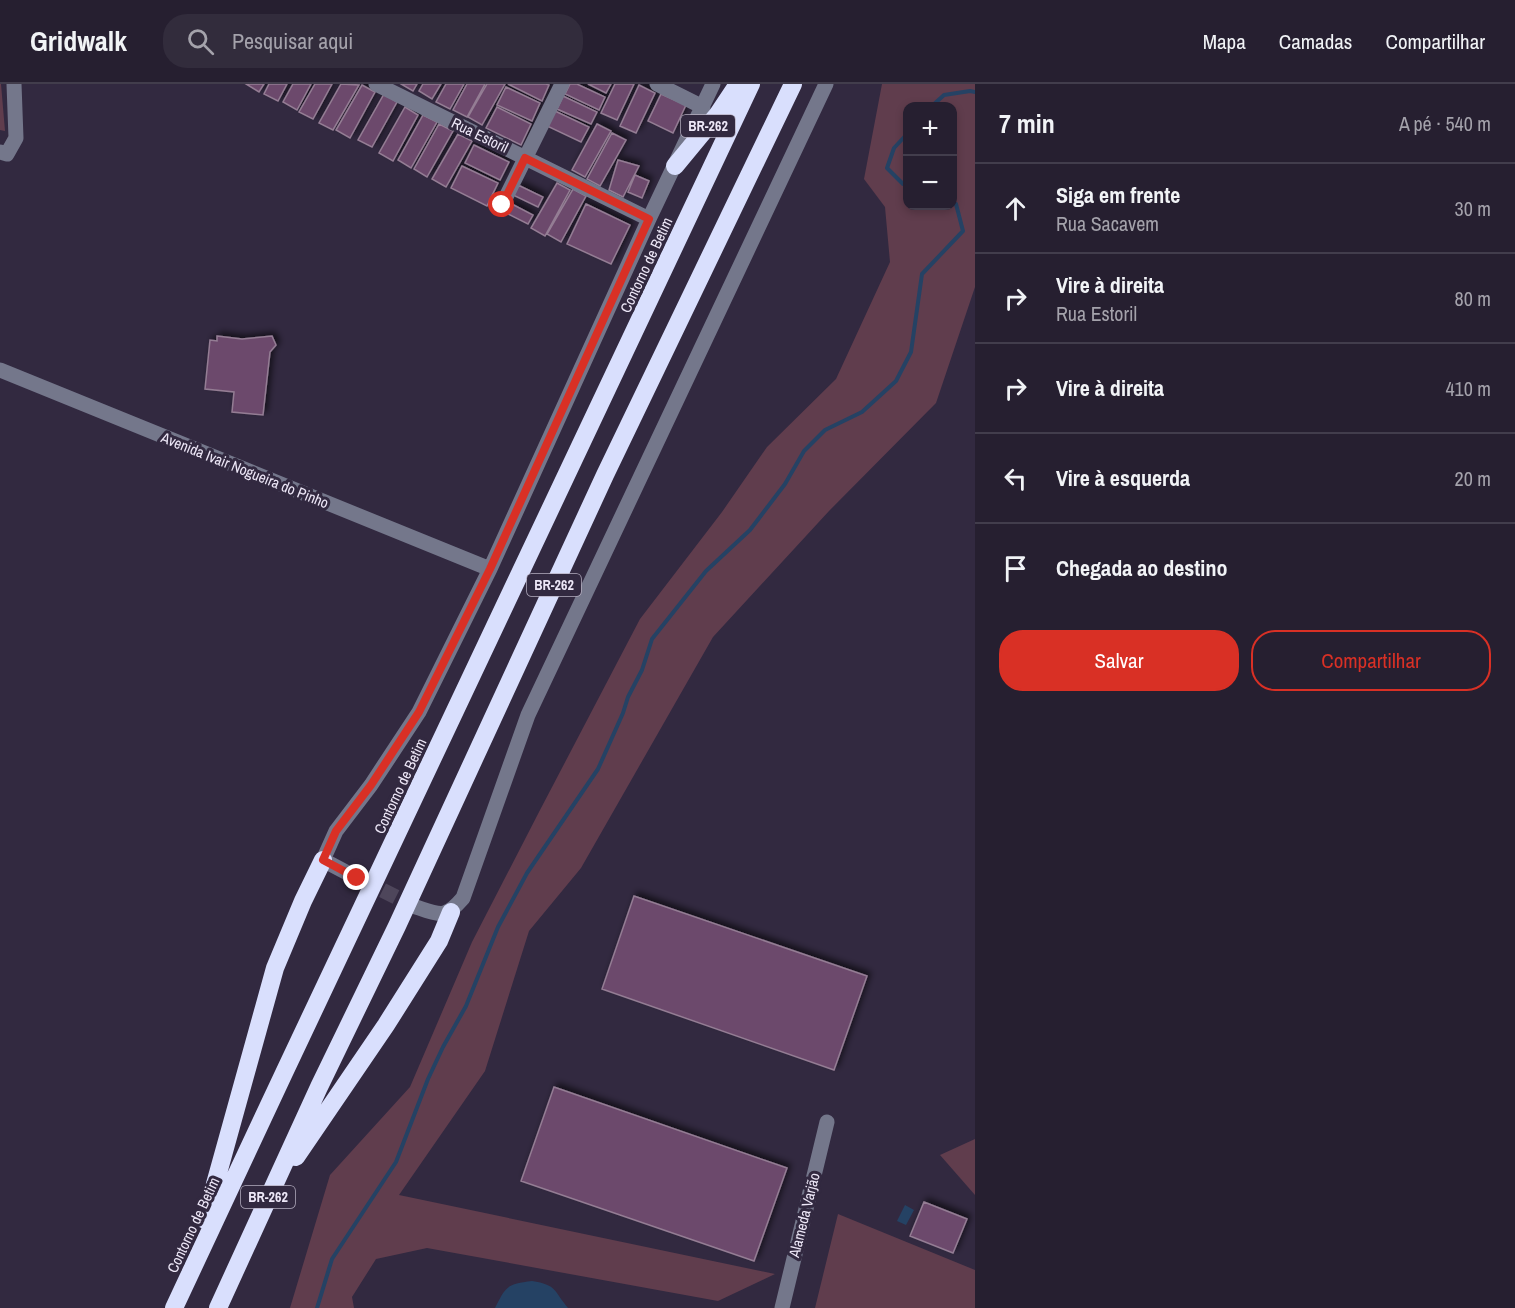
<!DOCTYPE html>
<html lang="pt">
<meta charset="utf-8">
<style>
:root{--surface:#261f30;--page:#322c3c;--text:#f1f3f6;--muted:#a4a2ab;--line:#423d4c;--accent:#d93025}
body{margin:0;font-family:"Archivo Narrow",sans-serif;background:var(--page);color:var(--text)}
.controls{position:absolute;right:18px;top:18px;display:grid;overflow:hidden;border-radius:12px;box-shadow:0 3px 9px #0003}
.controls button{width:54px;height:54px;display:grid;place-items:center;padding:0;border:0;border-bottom:2px solid var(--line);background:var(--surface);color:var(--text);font:30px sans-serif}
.stop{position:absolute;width:18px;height:18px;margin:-14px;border:4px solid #d93025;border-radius:50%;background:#fff}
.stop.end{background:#d93025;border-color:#fff;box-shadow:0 2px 6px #0008}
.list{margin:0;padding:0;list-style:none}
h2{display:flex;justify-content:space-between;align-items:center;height:78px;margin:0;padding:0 24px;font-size:26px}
h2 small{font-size:20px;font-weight:400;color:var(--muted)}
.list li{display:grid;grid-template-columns:39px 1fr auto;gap:18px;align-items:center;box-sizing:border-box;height:90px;padding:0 24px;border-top:2px solid var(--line)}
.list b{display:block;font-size:22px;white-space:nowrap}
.list p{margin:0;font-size:20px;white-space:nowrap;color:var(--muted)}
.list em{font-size:20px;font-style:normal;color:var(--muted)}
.actions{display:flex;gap:12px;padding:18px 24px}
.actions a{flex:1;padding:14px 0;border:2px solid var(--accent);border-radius:24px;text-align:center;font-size:21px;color:var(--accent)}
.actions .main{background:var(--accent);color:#fff}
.icon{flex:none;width:33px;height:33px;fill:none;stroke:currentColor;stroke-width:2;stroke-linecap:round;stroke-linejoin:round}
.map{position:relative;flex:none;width:975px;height:1224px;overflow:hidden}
header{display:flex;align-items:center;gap:36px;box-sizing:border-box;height:84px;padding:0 30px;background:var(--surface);border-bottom:2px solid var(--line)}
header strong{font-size:28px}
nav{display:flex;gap:33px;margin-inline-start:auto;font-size:21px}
.search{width:420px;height:54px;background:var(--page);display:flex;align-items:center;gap:15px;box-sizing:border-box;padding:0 21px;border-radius:24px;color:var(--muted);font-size:22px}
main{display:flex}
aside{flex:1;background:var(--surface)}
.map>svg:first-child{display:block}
.green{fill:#603d4d;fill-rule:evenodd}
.water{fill:#254264}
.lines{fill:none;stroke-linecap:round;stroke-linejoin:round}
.stream{stroke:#254264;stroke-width:4}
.building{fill:#6c4a6c;stroke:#947d94;stroke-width:1.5;filter:url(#shadow)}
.minor-tunnel{stroke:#4e465b;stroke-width:15;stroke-dasharray:15 8;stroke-linecap:butt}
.minor{stroke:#74778b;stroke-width:15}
.highway{stroke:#d9dffd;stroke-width:18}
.route{stroke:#d93025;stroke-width:8}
.labels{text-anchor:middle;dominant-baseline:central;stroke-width:6;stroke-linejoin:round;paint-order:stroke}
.shield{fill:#322940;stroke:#b5aec0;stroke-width:1.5}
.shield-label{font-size:14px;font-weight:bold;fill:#ede7f7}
.street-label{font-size:15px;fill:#ede7f7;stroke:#322940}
</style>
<header>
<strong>Gridwalk</strong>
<div class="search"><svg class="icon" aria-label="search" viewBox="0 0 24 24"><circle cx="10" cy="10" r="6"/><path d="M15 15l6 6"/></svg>Pesquisar aqui</div>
<nav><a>Mapa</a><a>Camadas</a><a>Compartilhar</a></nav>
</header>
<main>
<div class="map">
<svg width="975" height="1224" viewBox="0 0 975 1224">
<defs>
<filter id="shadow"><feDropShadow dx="3.5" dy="-3.5" stdDeviation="3" flood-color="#0009"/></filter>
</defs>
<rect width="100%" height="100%" fill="#322940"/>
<!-- green -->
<path class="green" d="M0,0H1L5,47L0,46Z
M882,0H975V203L936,319L829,427L713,553L581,784L529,847L485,987L399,1111L775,1190L718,1217L427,1164L376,1175L352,1213L354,1224H290L330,1091L410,1003L472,858L539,728L640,535L722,428L767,363L836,295L890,178L885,123L864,95ZM908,22H952V122H908Z
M975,1055V1111L940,1071Z
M838,1130L975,1186V1224H815Z"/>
<!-- water -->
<path class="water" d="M905,1121L914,1126L906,1141L897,1137Z
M532,1197C557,1201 553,1206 568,1224H495C506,1202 507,1200 532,1197Z"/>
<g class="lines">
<!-- stream -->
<path class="stream" d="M932,22L944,11L970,7L975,8
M908,49L894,64L887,84L903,100L908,102
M317,1224L332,1175L396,1078L428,995L443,963L466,922L498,843L527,789L598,685L623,629L628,613L642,586L652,555L706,487L750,446L785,400L804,367L825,346L862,328L896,297L911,268L922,190L963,147L956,120L952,119"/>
</g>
<!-- building -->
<path class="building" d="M246,0H264L259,8Z
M269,0H287L278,17L264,10Z
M293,0H311L297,26L283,18Z
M315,0H332L313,35L299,28Z
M341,0L359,1L333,46L319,39Z
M401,0H417L413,7Z
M423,0H441L432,15L419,7Z
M446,0H464L450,25L436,18Z
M467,0H485L467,33L453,26Z
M487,0H505L482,41L468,33Z
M508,0H546L549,1L542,17Z
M570,0H577L605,13L599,26L565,10Z
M588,0H611L606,9Z
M615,0H634L617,36L601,29Z
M362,1L375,8L350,54L336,46Z
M639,1L655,9L636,49L620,42Z
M506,3L540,19L532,37L497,21Z
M384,10L397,18L372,63L358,56Z
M661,10L686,21L673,49L648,37Z
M563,12L597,28L591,40L557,25Z
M405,23L418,31L393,77L379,69Z
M497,23L531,40L521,61L486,44Z
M555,27L589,43L581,58L547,42Z
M423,31L437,38L411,84L398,76Z
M439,40L453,47L427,93L414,85Z
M597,40L611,47L585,93L572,86Z
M612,49L626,56L600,102L587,95Z
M458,50L472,57L446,103L432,95Z
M474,61L509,78L500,96L465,79Z
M618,76L639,82L623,113L609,106Z
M462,82L498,99L487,122L451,104Z
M635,91L649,97L642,114L628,108Z
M557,99L570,106L545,152L531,144Z
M518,101L543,113L538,123L513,111Z
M573,105L586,112L561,158L547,150Z
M508,118L533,131L528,140L504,128Z
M586,120L630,141L611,180L567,160Z
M217,252L242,255L272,252L276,261L270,268L263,331L232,328L234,308L205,305L210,256L217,257Z
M634,812L867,892L834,986L602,905Z
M554,1003L787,1084L754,1177L521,1097Z
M924,1118L967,1135L953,1169L910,1152Z"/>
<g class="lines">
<!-- minor-tunnel -->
<path class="minor-tunnel" d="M362,796L416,823"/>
<!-- minor -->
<path class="minor" d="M376,0L649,135
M657,0L703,23
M0,68L7,70L16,54L14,0
M502,121L562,0
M0,286L490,485
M357,794L323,776L336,747L371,701L419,628L490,485L649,135L713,0
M416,823C441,831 445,835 463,814L528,631L826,0
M782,1224L827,1038"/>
<!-- highway -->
<path class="highway" d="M675,82L718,30L738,0
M296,1073L386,941L439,857L451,828
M205,1136L275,884L303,817L323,776
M174,1224L284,989L751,0
M218,1224L319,1003L397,842L605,391L793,0"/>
</g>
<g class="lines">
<!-- route -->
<path class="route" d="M357,794L323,776L336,747L371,701L419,628L490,485L649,135L525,74L502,121"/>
</g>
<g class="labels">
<!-- shield labels -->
<g class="shield">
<rect x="681" y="31" width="54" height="22" rx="4.5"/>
<rect x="527" y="490" width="54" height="22" rx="4.5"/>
<rect x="241" y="1102" width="54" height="22" rx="4.5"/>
</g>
<g class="shield-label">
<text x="708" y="42">BR-262</text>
<text x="554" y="501">BR-262</text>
<text x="268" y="1113">BR-262</text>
</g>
<!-- street labels -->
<g class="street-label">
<text transform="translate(480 51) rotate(26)">Rua Estoril</text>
<text transform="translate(646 181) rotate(-65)">Contorno de Betim</text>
<text transform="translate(245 386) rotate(22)">Avenida Ivair Nogueira do Pinho</text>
<text transform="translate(400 702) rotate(-65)">Contorno de Betim</text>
<text transform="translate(804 1131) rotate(-76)">Alameda Varjão</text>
<text transform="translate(193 1141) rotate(-65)">Contorno de Betim</text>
</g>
</g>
</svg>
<div class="controls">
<button>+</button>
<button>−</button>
</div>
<div class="stop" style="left:502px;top:121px"></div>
<div class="stop end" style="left:357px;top:794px"></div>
</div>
<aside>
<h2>7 min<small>A pé · 540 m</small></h2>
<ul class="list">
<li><svg class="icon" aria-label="ahead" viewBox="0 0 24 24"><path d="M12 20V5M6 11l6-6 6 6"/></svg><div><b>Siga em frente</b><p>Rua Sacavem</p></div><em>30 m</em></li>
<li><svg class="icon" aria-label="right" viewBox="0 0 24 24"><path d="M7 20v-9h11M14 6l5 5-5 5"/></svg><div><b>Vire à direita</b><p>Rua Estoril</p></div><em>80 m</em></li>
<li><svg class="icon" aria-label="right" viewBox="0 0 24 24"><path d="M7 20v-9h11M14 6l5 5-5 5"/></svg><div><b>Vire à direita</b></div><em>410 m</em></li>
<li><svg class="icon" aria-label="left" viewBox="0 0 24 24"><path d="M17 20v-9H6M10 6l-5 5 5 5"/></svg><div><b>Vire à esquerda</b></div><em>20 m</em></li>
<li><svg class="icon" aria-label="arrive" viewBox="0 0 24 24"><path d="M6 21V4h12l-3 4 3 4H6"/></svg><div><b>Chegada ao destino</b></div></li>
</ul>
<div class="actions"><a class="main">Salvar</a><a>Compartilhar</a></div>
</aside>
</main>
